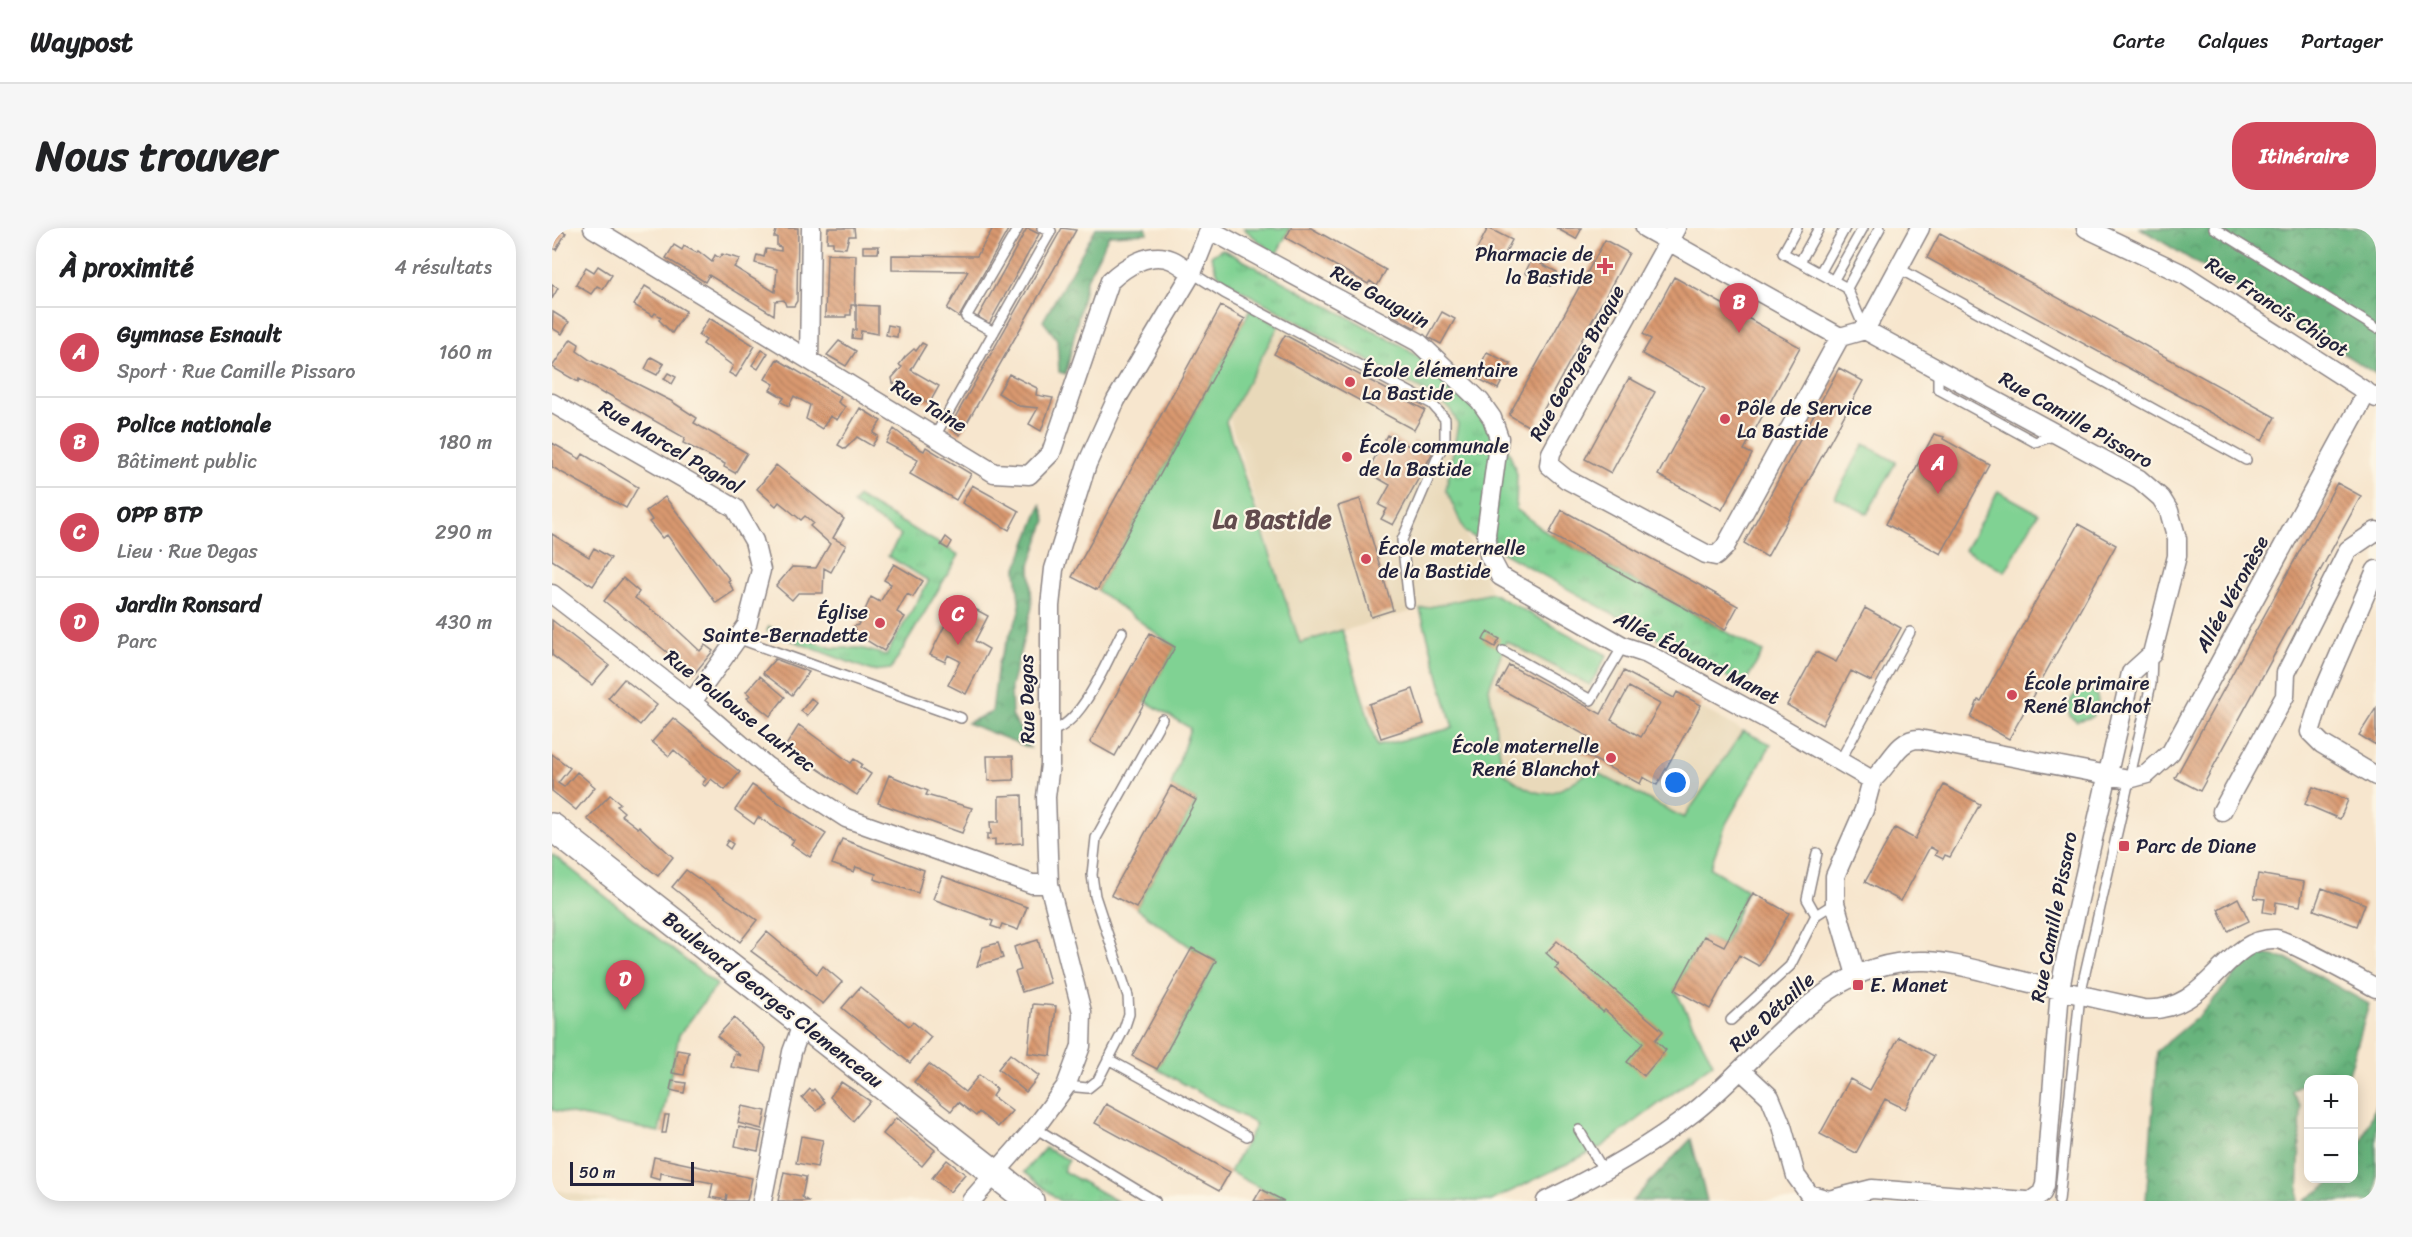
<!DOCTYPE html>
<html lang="fr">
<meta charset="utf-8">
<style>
:root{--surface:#fff;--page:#f6f6f6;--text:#202124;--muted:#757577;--line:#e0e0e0;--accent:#d1495b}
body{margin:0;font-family:Sriracha,sans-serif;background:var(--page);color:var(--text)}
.controls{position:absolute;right:18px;bottom:18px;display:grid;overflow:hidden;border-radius:12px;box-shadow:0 3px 15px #0003}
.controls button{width:54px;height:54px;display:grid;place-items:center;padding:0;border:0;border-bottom:2px solid var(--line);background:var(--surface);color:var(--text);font:30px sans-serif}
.scale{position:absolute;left:18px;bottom:15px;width:124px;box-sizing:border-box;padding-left:6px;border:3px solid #22223b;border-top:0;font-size:16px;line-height:21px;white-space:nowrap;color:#22223b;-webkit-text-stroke:4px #fcf5e5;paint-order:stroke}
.you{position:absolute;left:1124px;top:555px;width:21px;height:21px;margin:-15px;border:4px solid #fff;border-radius:50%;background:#1a73e8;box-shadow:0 0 0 9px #1a73e833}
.badge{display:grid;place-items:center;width:39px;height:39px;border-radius:50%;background:var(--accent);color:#fff;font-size:20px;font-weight:700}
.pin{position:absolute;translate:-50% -50px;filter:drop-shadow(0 2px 3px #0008)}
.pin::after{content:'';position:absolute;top:32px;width:21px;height:18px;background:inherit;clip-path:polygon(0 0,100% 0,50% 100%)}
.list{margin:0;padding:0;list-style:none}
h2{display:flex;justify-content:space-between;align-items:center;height:78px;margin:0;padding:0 24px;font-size:26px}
h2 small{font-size:20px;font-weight:400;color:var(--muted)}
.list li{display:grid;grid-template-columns:39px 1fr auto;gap:18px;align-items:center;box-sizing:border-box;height:90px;padding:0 24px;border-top:2px solid var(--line)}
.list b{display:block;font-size:22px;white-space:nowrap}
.list p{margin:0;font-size:20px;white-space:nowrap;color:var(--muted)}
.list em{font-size:20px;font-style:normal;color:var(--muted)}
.map{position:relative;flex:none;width:1824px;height:973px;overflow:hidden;border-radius:24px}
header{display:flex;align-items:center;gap:36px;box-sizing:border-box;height:84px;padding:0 30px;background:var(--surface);border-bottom:2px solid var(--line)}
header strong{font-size:28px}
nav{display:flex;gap:33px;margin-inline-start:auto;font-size:21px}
.intro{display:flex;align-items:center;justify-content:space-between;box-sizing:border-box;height:144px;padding:0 36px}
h1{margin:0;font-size:42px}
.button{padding:15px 27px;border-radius:24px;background:var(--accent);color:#fff;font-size:21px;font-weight:700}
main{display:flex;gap:36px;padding:0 36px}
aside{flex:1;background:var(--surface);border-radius:24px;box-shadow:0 3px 15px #0003}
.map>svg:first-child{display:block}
.built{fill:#e9d9ba}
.grass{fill:url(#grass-tufts);stroke:#517a67;stroke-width:1.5}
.forest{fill:url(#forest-crowns);stroke:#456b5c;stroke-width:1.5}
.park{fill:#80d293;stroke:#517a67;stroke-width:1.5}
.building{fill:url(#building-back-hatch);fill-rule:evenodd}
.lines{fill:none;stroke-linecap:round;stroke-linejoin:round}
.lane-casing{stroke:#8c8484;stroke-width:12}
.street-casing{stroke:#8c8484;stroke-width:21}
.primary-casing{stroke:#8c8484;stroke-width:30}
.lane{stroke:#fff;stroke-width:9}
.street{stroke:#fff;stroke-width:18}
.primary{stroke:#fff;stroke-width:27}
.poi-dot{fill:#d1495b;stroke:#fcf5e5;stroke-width:2}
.labels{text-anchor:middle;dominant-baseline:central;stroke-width:4.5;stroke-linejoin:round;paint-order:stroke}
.poi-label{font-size:20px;fill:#22223b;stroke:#fcf5e5;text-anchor:start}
.street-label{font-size:20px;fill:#22223b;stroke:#fcf5e5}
.district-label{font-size:26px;font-weight:bold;fill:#624c4e;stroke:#fcf5e5}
</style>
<header>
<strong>Waypost</strong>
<nav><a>Carte</a><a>Calques</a><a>Partager</a></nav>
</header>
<div class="intro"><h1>Nous trouver</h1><a class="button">Itinéraire</a></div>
<main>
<aside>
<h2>À proximité<small>4 résultats</small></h2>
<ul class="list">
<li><span class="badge">A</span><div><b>Gymnase Esnault</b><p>Sport · Rue Camille Pissaro</p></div><em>160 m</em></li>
<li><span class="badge">B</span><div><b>Police nationale</b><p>Bâtiment public</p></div><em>180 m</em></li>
<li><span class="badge">C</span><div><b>OPP BTP</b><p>Lieu · Rue Degas</p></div><em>290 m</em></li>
<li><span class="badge">D</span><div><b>Jardin Ronsard</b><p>Parc</p></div><em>430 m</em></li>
</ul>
</aside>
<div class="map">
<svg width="1824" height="973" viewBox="0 0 1824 973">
<defs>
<pattern id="grass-tufts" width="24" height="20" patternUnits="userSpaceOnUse" patternTransform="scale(1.5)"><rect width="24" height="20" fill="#80d293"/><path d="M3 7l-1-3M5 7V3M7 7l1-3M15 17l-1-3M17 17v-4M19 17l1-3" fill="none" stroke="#6eb480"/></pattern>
<pattern id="forest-crowns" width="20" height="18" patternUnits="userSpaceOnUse" patternTransform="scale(1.5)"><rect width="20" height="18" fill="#68b47d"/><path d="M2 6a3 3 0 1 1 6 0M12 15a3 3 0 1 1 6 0" fill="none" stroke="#559268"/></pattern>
<pattern id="building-back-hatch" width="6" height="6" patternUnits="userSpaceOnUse" patternTransform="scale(1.5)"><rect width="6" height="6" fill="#d99970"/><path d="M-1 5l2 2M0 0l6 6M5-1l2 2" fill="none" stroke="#b07c5d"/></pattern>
</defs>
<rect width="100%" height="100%" fill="#fcf5e5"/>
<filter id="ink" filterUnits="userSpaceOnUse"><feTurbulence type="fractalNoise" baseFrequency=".0167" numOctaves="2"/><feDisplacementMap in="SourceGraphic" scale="12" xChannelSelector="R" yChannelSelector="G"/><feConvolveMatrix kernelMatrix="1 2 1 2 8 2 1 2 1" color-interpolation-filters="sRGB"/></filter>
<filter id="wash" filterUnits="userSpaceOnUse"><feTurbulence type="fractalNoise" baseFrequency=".008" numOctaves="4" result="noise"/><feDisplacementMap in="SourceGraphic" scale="24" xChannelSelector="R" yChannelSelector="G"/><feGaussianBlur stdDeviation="1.35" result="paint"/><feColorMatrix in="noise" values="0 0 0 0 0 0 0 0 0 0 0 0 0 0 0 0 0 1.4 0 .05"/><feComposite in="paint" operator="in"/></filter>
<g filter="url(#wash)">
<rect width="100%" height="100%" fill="#f7e6ce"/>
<!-- built -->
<path class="built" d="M720,79L881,168L898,181L906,196L894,262L940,365L868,381L748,415L671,170Z
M928,398L1041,459L1059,430L1193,504L1114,646L940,555Z
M0,961L60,973H0Z"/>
<!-- grass -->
<path class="grass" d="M670,21L850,118L897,151L934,190L957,223L965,246L964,281L997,306L1211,424L1191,458L913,304L894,262L906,196L898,181L881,168L689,62L666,46L659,28Z
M306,269L407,327L339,441L320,443L215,403L217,399L280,420H308L334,427L377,353L336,328L349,307L301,276Z
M493,920L517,932L511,943L565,973H508L472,944Z"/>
<!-- forest -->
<path class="forest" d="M544,0H594L596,5L557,7L534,53L514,146L507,144L505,111L491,93Z
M1588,0H1824V146Z
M489,277L494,292L478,337L480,379L459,459L460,487L478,520L415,495L440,484L446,435L468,383L464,342Z
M1702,725L1734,730L1817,776L1797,846L1762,845L1740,864L1749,879L1746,973H1594L1605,823L1648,787Z
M1824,877V973H1752L1784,951L1802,950V932Z
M1139,911L1155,973H1080Z"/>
<!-- park -->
<path class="park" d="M691,0H738L724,27Z
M698,82L727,97L674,194L748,415L790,402L825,518L901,500L868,381L940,365L1055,427L1038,457L954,413L937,460L951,544C993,576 998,569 1040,542L1132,590L1191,503L1219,516L1174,596L1158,640L1195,662L1172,718L1152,708L1123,762L1161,835L1049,919L939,973H732L678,944L704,896L605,841L664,733L640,720L584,680L644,572L619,558L638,500L593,473L623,419L545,362Z
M1312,216L1344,234L1315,286L1283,269Z
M1446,263L1486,285L1453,344L1413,322Z
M1534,460L1544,466L1546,473L1540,489L1525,493L1518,488C1514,475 1521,464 1534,460Z
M0,626L165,757L127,807L107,904L0,882Z"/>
<g id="blocks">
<!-- building -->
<path class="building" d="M0,0L14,5L4,22L0,19Z
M225,0H246L245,73L242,78H234L232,72L223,73L222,87L157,47L153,54L114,30L122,17L130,22L132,18L145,25L146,23L160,34L163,27L167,30L170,26L188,31L182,39L223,64L225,41L203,35L205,27L212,29L214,21L229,23V19L225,18V9H222Z
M276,0H302L303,8H297L294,20L281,19V14H275Z
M441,0H457L407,89L395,81L416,43L340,42V27L425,28Z
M475,0L487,6L437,96L426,89Z
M510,0L524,2L408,207L397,200Z
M739,0H759L834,42L825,58L818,53L816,56L734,10Z
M936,0L960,12L948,35L924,23Z
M1004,0H1030L1024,11Z
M1388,5L1723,189L1710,213L1375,30Z
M1053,12L1077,25L981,201L957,187Z
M311,18H327L326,25H311Z
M275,26L304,27L303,77H299V87H294V89H273Z
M980,31L1005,44L998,58L973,45Z
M46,38L60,47L51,61L45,58L39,66L24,57L34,39L42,44Z
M1122,49L1248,119L1192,222L1200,226L1170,282L1106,247L1153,160L1090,126L1099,111L1091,106Z
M0,57L6,60L0,71Z
M93,58L134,83L120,105L107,92L109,89L103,85L101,88L82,77Z
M846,73L870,87L863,100L838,86Z
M304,77L326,78V106L309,103L308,111L300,110L301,102H304Z
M669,78L693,91L545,362L520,349Z
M1,84L17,94L10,106L0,100Z
M890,84L903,91L889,116L876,109Z
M157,90L203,118L184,149L177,145L181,138L151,116L154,112L146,107Z
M336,97L346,99L345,109L334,107Z
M733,107L873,182L862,202L722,126Z
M19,111L27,116L25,123L38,132L119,173L145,190L142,195L195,225L183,245L172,239L173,236L131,215L133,210L54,165L53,167L27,151L26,154L0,139Z
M287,113L304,123L294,138L275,127Z
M370,115L374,117L359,142L387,158L377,176L341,155L340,150L350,139L347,137L353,129L362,121L364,123Z
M210,122L216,125L206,141L200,137Z
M935,124L959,136L946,161L923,149Z
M99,129L112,136L105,147L93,141Z
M225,131L289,169L286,174L293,179L285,192L278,188L270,201L254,191L258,177L242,168L237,178L229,174L232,170L218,162L222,156L213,151Z
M1287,140L1311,153L1215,329L1192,315Z
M116,145L124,149L120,156L112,151Z
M457,146L485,160L484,167L501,170L489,203L477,196L486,180L467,178L446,165Z
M1077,150L1103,164L1059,245L1033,231Z
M308,180L329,193L321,205L326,208L320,218L305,209L293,221L286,217Z
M342,201L368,221L372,223L374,219L419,246L404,272L358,246L366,232L334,215Z
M1382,206L1392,209L1391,211L1438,237L1389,326L1334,296Z
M835,207L859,219L862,213L881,224L841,297L829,291L835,281L827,277L838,257L815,244Z
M0,215L28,231L31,226L86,259L74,280L0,239Z
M224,237L292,291L281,310L294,317L279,344L272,340L271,365H246L240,372L224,358L240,339L264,340L278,316L258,298L261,295L253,288L249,292L227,274L224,278L205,261Z
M1785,255L1809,268L1648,563L1623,550Z
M420,257L467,283L457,302L410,275Z
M113,269L178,352L176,353L182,363L164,375L115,307L110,310L97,294L100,292L94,283Z
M808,271L841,382L819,389L786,278Z
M1010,282L1186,378L1173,402L997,306Z
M1526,296L1564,317L1457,511L1419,490L1426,472L1429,473Z
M0,306L37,329L42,320L59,330L41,358L0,332Z
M394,309L400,314L396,321L389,317Z
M342,336L371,353L361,369L355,366L345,384L353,389L332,423L314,412L308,404L304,405L302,398L306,397L319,369L328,374L339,356L332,352Z
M71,350L87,364L83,370L117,394L148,423L153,417L161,423L142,446L52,373Z
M410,374L436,388L423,413L437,421L414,466L396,457L408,433L396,427L393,434L378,427L393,397L397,400Z
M1313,380L1349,400L1319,453L1299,443L1270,497L1235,477L1264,424L1284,434Z
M0,392L57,437L40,457L0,427Z
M935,404L948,411L943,419L931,412Z
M598,405L623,419L563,528L538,514Z
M223,431L257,444L240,467L211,445Z
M957,437L1049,486L1072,443L1122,470L1125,464L1149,477L1105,557L1091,549L1088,556L1028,524L1037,509L945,459ZM1077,459L1108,476L1089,509L1059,492Z
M208,448L233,469L218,488L195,470L198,467L194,464Z
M72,451L105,477L88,497L56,470Z
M861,461L872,496L829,510L817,476Z
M259,470L265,475L255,488L249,483Z
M1824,480V517L1807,507Z
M121,490L188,544L173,562L159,551L153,558L150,556L154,551L137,537L138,536L122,522L117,528L100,514Z
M247,497L299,535L302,531L310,536L308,539L319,546L305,567L233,519Z
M0,526L18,540L6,555L12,559L25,544L43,559L24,582L0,563Z
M435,528H461L462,552L436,553Z
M337,547L376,563L374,567L420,580L410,605L326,575Z
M200,557L274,606L258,629L239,616L242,612L206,589L202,596L183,582Z
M1392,557L1428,576L1398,629L1393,627L1391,631L1383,627L1385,623L1378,619L1349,673L1313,654L1343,600L1363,611Z
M619,558L644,572L584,680L559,667Z
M1761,559L1796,572L1788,591L1753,576Z
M58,567L68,575L65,578L72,584L69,587L86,600L87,598L121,629L106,648L35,591Z
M470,567L471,615L443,617V611L435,612V606H439L438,594H447V568Z
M290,611L372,642L366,665L322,651L324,646L304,639L302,644L280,636Z
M176,612L181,616L178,621L173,617Z
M134,642L205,692L188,714L120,659Z
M1706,646L1752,654L1748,678L1724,674L1723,686L1711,684L1713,671L1702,670Z
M390,648L475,679L466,702L450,696L448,701L439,698L441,693L381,671Z
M1770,660L1813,676L1805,698L1762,682Z
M1201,665L1237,685L1207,738L1187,727L1158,781L1123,762L1152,708L1172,718Z
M1686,670L1697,693L1676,703L1666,681Z
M215,704L265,746L271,738L290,754L271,776L199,723Z
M486,712L498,755L470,764L463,744L469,742L462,719Z
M1005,713L1111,803L1103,812L1114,822L1092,848L1075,834L1091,815L1053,782L1051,784L1003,740L1007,737L994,725Z
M446,715L451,730L425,738L431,719Z
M640,720L664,733L605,841L580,828Z
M308,759L357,798L361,794L379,809L358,835L290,780Z
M481,776L504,778L499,828L476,825Z
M182,790L214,820L209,844L179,839L182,826L189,828L165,808Z
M1347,809L1382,828L1353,881L1333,871L1304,925L1268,906L1298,851L1318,862Z
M125,822L137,824L132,847L120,845Z
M458,826L487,848L474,864L446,841Z
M377,836L413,864L427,847L445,861L440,868L460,883L446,899L427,884L424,888L406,874L399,883L362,854Z
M120,853L134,855L132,865L118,862Z
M289,854L318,873L301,893L278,869Z
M258,861L260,863L262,861L273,874L265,883L250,870Z
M554,876L678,944L667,963L543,895Z
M190,878L214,883L210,901L186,895Z
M113,887H117L114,905H110Z
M344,890L383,922L370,938L331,906Z
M187,899L210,904L206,923L183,918Z
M249,908L271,912L265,939L244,935Z
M102,929L200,950L195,973H174L175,966L174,972L158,969L161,955L109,945L108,952L98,949Z
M395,932L413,946L398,964L380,950Z
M232,944L254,949L250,969L256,973H226Z
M709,961L732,973H702Z"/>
</g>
</g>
<g filter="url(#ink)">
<use href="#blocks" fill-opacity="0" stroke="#8c8484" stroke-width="1.5"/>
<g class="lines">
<!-- lane casing -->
<g class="lane-casing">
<path id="lane" d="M1245,0L1231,25L1295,60L1313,102
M1662,0L1824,100
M1248,34L1267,0
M1346,40L1694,232
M640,45L672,65L880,176L893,191V212L850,312L857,375
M1268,45L1293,0
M1281,53L1311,0
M1295,60L1328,0
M442,104L414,89L466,0
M1386,142V161L1483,214L1504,207
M383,208L499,3L490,0
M185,410L409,490
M951,423L1039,472L1071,418
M498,503C530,498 555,432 570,404
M1288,533L1358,404
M1264,687L1255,671L1265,625
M1179,792L1238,738L1264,687L1283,675
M556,831L695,908
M514,858L536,860L546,852L572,801L577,786L576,768L543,668L540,647L544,610L610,491
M483,900L603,973
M1027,902L1052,943
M1507,973L1528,767L1599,456L1600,427"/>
</g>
<!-- street casing -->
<g class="street-casing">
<path id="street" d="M41,0L442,245L477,247L499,225L558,53C573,39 598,22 620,32C627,35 634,41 640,45
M1093,0L1288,109L1313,102L1587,251L1609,270L1617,283L1625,311V328L1600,426L1579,445L1515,724L1508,761L1493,957L1490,965L1479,973
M1124,0L999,225L997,237L1014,251L1154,326L1164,328L1173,319L1288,109
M1534,0L1633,47L1824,170
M658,2L866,114L928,173L940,190L947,210L934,306L937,327L948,348L1071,418L1095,426L1220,494L1320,552L1312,582L1283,648V675L1304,747
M1313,102L1368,0
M257,132L259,0
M0,175L183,280L202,313L209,342L195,397L140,474
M1824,342L1769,469L1758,504L1770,516L1824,548
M0,366L140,474L214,538L294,590L480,656H497
M1320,552C1338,538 1345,511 1367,511L1577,551L1595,546L1619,524L1815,164
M1670,583L1733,468L1734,445L1796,322L1824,303
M1189,842L1218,869L1230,898L1244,948L1257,966L1277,972L1320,961L1474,973
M210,973L240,824L250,797
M419,973L483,900L514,858L529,818L530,784L497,656L494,569L498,536V378L502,341L535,236L564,172L640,45L658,0
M994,973C1045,948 1097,919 1142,884C1214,828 1271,729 1374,733C1402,734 1431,744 1458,750C1502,761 1547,771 1591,781C1657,787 1672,708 1724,711C1737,712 1807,751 1824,760"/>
</g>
<!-- primary casing -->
<g class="primary-casing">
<path id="primary" d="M0,599L478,973"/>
</g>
<!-- lane -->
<use href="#lane" class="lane"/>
<!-- street -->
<use href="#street" class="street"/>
<!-- primary -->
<use href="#primary" class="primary"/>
</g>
</g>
<!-- markers -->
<g class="poi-dot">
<path d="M1050 29h6v6h6v6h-6v6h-6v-6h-6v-6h6z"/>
<circle cx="798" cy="154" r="6"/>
<circle cx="1173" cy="191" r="6"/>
<circle cx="795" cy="229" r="6"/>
<circle cx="814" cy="331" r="6"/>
<circle cx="328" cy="395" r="6"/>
<circle cx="1460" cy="467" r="6"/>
<circle cx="1059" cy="530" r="6"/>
<rect x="1566" y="612" width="12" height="12" rx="3"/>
<rect x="1300" y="751" width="12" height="12" rx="3"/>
</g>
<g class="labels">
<!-- poi labels -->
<g class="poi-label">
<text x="1041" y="26" text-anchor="end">Pharmacie de<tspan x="1041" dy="23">la Bastide</tspan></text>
<text x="810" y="142">École élémentaire<tspan x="810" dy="23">La Bastide</tspan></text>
<text x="1185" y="180">Pôle de Service<tspan x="1185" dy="23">La Bastide</tspan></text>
<text x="807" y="218">École communale<tspan x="807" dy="23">de la Bastide</tspan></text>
<text x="826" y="320">École maternelle<tspan x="826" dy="23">de la Bastide</tspan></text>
<text x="316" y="384" text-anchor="end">Église<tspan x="316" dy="23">Sainte-Bernadette</tspan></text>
<text x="1472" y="455">École primaire<tspan x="1472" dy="23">René Blanchot</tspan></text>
<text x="1047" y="518" text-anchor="end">École maternelle<tspan x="1047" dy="23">René Blanchot</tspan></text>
<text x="1584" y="618">Parc de Diane</text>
<text x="1318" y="757">E. Manet</text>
</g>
<!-- street labels -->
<g class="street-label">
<text transform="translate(828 69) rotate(29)">Rue Gauguin</text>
<text transform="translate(1725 79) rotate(33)">Rue Francis Chigot</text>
<text transform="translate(1025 135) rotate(-61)">Rue Georges Braque</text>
<text transform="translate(377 178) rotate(31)">Rue Taine</text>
<text transform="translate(1524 192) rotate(30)">Rue Camille Pissaro</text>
<text transform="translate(119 219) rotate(31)">Rue Marcel Pagnol</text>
<text transform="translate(1680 366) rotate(-61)">Allée Véronèse</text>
<text transform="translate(1145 430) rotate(27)">Allée Édouard Manet</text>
<text transform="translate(475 471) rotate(-91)">Rue Degas</text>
<text transform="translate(188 483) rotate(38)">Rue Toulouse Lautrec</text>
<text transform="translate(1502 689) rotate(-79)">Rue Camille Pissaro</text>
<text transform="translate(221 772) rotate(38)">Boulevard Georges Clemenceau</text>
<text transform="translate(1220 784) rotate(-42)">Rue Détaille</text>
</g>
<!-- district labels -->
<g class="district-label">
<text x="720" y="291">La Bastide</text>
</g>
</g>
</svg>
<div class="controls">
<button>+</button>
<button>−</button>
</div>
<div class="scale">50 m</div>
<div class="you"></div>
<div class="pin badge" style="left:1386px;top:266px">A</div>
<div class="pin badge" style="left:1187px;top:105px">B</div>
<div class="pin badge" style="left:406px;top:417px">C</div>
<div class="pin badge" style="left:73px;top:782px">D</div>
</div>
</main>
